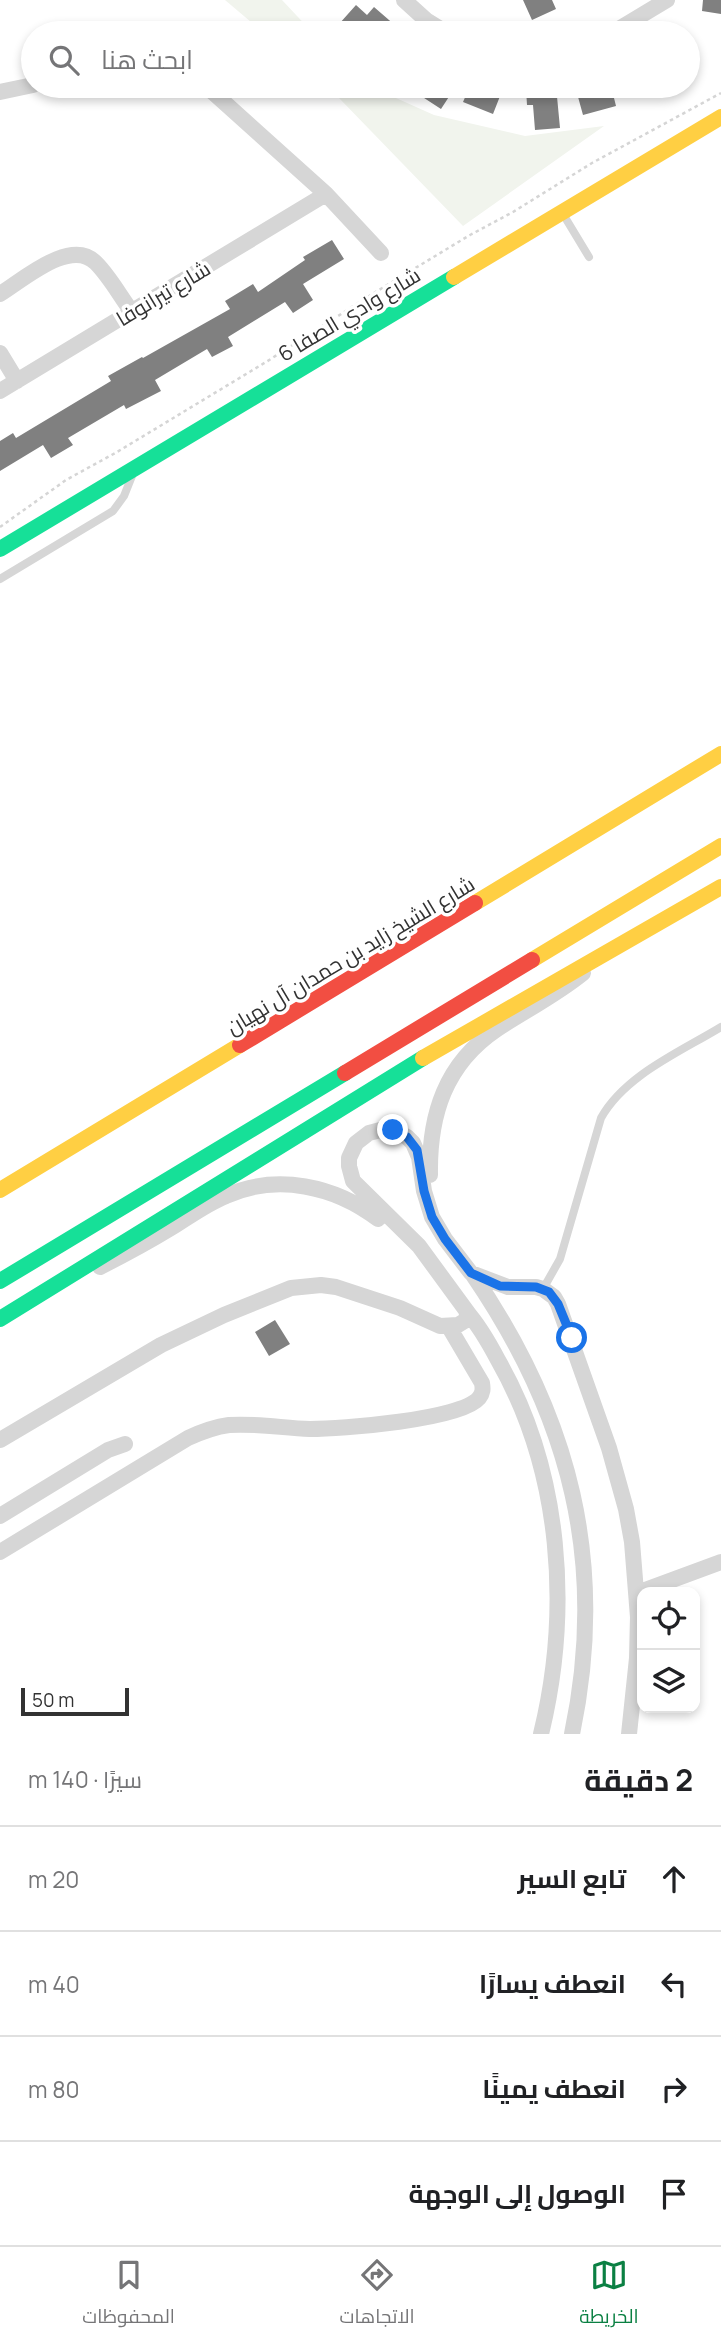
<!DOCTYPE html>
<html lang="ar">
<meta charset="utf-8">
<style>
:root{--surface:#fff;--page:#f6f6f6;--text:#202124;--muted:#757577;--line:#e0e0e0;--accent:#0b8043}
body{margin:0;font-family:Manrope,Cairo,sans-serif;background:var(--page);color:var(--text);direction:rtl}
.controls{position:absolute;right:21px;bottom:21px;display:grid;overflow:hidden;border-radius:14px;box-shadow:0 4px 10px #0003}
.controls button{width:63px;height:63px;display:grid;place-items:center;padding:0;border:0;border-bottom:2px solid var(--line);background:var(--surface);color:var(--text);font:35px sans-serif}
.scale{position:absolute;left:21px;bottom:18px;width:108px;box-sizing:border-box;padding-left:7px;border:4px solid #323232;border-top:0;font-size:19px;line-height:24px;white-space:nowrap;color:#323232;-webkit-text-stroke:5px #fff;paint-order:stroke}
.stop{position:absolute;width:21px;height:21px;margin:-16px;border:5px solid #1a73e8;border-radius:50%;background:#fff}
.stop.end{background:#1a73e8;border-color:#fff;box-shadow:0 2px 7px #0008}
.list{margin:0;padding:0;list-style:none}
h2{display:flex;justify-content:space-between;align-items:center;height:91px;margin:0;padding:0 28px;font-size:30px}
h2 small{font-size:23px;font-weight:400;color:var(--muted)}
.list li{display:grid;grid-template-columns:46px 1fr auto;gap:21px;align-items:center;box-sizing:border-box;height:105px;padding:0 28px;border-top:2px solid var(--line)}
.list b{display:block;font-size:26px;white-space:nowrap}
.list em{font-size:23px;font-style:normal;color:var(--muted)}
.icon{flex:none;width:38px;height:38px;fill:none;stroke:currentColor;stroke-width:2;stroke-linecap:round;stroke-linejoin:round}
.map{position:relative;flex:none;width:721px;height:1734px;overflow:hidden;direction:ltr}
.search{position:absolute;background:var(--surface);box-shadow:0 4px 10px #0003;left:21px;right:21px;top:21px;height:77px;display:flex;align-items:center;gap:18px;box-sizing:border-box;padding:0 24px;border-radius:38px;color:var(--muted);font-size:26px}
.sheet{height:511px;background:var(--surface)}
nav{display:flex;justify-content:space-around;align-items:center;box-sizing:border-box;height:98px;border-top:2px solid var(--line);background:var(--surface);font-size:19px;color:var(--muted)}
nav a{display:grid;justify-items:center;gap:4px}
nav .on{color:var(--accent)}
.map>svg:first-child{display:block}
.green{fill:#f1f4ed}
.building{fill:#808080}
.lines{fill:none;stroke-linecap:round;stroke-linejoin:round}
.path{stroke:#d5d5d5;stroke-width:2.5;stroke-dasharray:3.5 3.5;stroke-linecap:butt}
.lane{stroke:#d6d6d6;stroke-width:8}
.street{stroke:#d6d6d6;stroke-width:16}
.fast{stroke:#16e098;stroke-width:16}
.slow{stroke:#ffcf43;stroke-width:16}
.jam{stroke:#f24e42;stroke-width:16}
.route{stroke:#1a73e8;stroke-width:9}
.labels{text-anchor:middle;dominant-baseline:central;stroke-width:7;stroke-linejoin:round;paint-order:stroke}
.street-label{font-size:21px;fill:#323232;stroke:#fff}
</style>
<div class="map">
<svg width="721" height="1734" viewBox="0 0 721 1734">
<rect width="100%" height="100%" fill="#fff"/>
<!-- green -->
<path class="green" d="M225,0H282L313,33H264Z
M325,86H369L434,115L525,136L604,126L463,226L339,98Z"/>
<!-- building -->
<path class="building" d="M523,0H552L556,9L532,20Z
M703,0H721V14L702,11Z
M356,5L367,15L374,7L404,33H331Z
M428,86H456L441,109L421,96Z
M470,86H504L493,114L463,102Z
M539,86H556L560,128L535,130L533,105H527L526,89L540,88Z
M575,86H642L614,98L616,106L583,115Z
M332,240L344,259L303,284L313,300L293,313L285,302L228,337L233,346L212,357L207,349L155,380L161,391L126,409L124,405L68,438L73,445L51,458L43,445L0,471V441L13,433L16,438L111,381L108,376L142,357L143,358L230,309L225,301L253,284L258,292L305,260L303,257Z
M275,1320L290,1344L269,1356L255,1332Z"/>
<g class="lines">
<!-- path -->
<path class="path" d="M0,527L66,480L117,452L266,362L374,293L470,235L513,212L592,163L721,93"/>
<!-- lane -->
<path class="lane" d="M563,214L589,257
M0,579L113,511L124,496L132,476
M543,1289L560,1259L601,1118C625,1075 680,1052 721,1027"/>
<!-- street -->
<path class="street" d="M404,0L426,20L447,33
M612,33L667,0
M206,86L326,194L381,253
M0,92L33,85
M0,294C23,280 71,237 96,263C110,277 120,296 132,312
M0,353L17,381
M0,391L326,194
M430,1175C429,1115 445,1064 497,1029C526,1010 556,995 583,973
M100,1267C124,1255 148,1242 171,1228C189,1217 206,1204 226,1196C277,1173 335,1186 378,1219
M473,1275C570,1417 608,1563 572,1734
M466,1311C479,1325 489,1343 498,1360C562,1472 571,1611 541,1734
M0,1440L161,1345L224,1315L291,1288L321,1285L336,1287L400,1308L440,1326L458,1325L471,1317L419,1246L353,1181L349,1166V1158L356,1143L369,1133L384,1129L393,1130L407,1137L413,1143L419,1157L424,1191L432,1217L445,1239L471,1273L508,1287H536L543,1289L554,1297L558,1304L609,1448L626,1509L632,1542L638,1617L637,1658L629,1734
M0,1516L108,1450L125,1444
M0,1552L188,1438C201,1432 214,1427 229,1425C255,1423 283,1428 310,1429C340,1429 461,1420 479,1398C483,1393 483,1389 482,1383L449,1327
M637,1593L721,1562"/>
<!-- fast -->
<path class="fast" d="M0,549L454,277
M0,1281L345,1073
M0,1319L423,1058"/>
<!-- slow -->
<path class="slow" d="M454,277L721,117
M475,903L721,754
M532,960L721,846
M423,1058L721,887
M0,1190L240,1045"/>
<!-- jam -->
<path class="jam" d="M240,1045L475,903
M345,1073L532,960"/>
</g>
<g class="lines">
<!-- route -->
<path class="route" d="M393,1130L407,1137L417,1150L424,1191L432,1217L445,1239L471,1273L500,1286L536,1287L549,1292L558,1304L572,1338"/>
</g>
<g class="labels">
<!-- street labels -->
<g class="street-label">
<text transform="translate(163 293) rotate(-31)">شارع تيرانوفا</text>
<text transform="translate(349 314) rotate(-31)">شارع وادي الصفا 6</text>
<text transform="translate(350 955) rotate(-31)">شارع الشيخ زايد بن حمدان آل نهيان</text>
</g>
</g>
</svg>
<div class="controls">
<button><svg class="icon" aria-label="locate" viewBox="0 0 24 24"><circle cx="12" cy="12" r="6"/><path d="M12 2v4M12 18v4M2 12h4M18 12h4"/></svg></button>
<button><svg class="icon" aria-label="layers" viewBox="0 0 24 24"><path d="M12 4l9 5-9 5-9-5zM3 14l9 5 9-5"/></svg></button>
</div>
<div class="scale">50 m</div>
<div class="stop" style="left:572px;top:1338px"></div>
<div class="stop end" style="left:393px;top:1130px"></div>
<div class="search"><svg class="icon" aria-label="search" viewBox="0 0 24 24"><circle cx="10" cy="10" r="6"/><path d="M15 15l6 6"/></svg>ابحث هنا</div>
</div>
<section class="sheet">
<h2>2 دقيقة<small>سيرًا · 140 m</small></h2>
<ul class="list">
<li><svg class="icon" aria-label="ahead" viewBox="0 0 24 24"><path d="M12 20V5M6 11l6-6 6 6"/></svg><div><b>تابع السير</b></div><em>20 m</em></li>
<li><svg class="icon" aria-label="left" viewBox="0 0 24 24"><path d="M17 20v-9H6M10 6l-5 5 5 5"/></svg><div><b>انعطف يسارًا</b></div><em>40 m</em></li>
<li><svg class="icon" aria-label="right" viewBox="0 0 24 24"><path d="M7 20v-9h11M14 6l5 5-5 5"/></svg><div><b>انعطف يمينًا</b></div><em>80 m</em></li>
<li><svg class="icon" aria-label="arrive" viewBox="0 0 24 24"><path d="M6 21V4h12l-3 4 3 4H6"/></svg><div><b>الوصول إلى الوجهة</b></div></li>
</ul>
</section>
<nav>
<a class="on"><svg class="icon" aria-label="map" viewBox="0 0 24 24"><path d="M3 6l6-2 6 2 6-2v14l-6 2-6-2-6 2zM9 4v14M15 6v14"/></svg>الخريطة</a>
<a><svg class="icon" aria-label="directions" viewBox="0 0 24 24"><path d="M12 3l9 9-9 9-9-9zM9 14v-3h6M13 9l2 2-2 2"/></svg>الاتجاهات</a>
<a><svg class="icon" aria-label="saved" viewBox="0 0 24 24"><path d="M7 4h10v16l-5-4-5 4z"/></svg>المحفوظات</a>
</nav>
